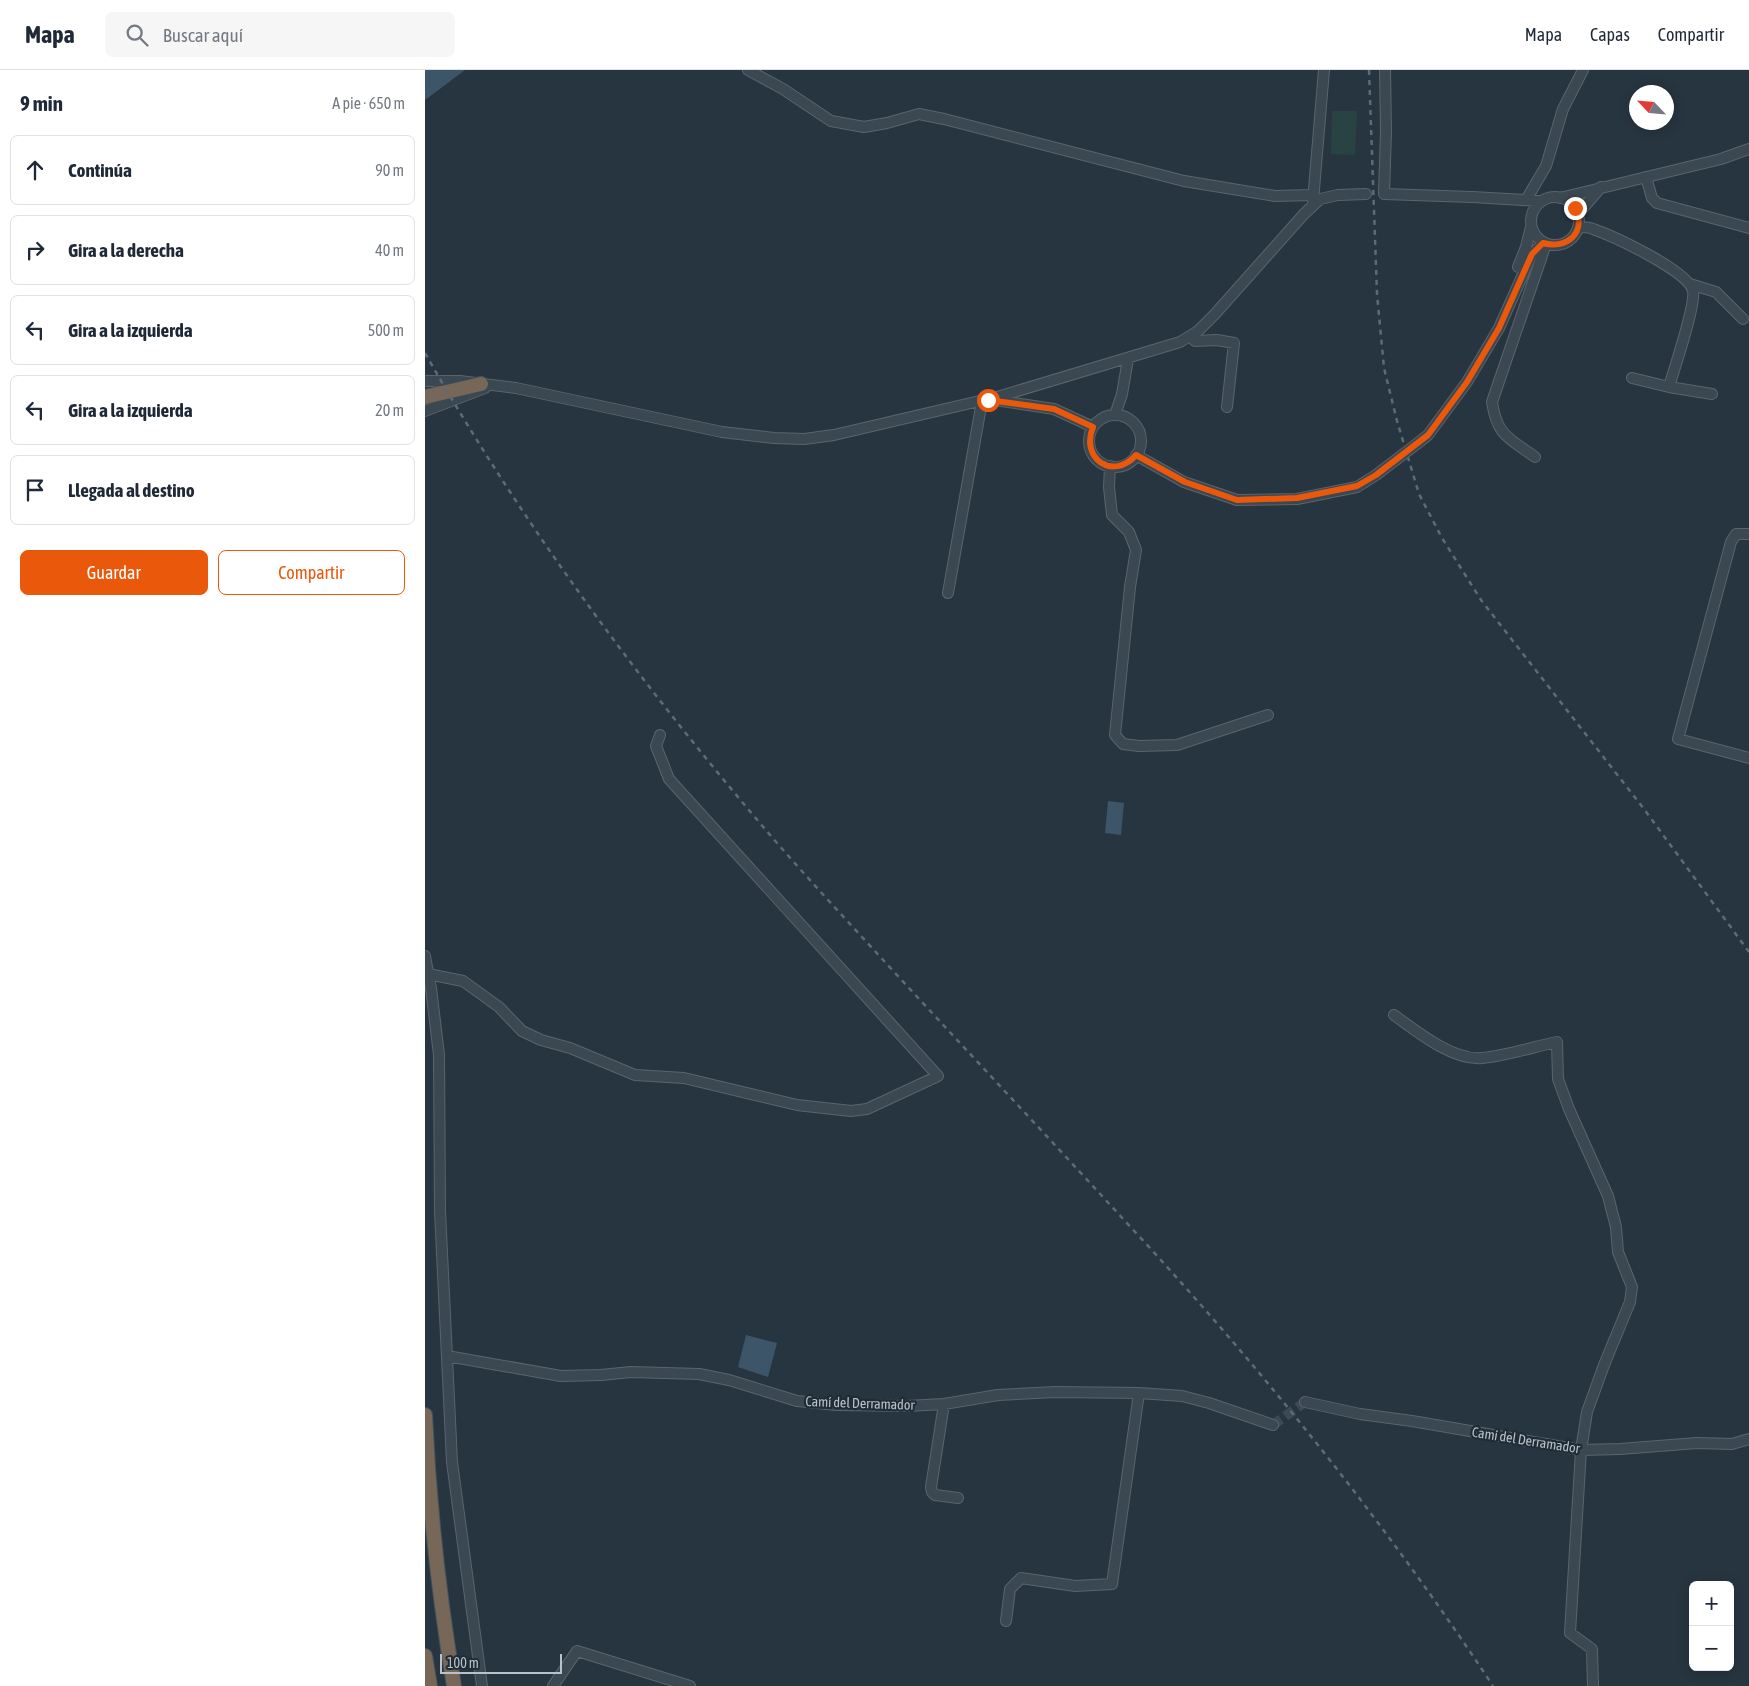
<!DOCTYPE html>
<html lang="es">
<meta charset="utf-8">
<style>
:root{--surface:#fff;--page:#f6f6f7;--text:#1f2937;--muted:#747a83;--line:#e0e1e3;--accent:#ea580c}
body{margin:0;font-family:"Asap Condensed",sans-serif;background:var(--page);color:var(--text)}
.controls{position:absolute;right:15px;bottom:15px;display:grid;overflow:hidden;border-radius:8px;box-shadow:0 2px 12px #0003}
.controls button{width:45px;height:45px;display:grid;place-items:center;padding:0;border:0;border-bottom:1px solid var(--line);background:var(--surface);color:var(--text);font:25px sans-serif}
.compass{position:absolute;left:1204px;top:15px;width:45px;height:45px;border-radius:50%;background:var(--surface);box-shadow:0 2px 12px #0003;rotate:296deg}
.scale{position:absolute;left:15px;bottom:12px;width:122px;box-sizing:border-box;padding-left:5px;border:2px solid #b8c2cb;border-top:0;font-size:14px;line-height:18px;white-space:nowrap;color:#b8c2cb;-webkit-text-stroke:4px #202c36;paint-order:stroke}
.stop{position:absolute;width:15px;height:15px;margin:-11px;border:4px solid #ea580c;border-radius:50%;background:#fff}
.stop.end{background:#ea580c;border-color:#fff;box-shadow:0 1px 5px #0008}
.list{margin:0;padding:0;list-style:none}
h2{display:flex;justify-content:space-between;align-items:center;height:65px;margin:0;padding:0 20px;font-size:21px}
h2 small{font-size:16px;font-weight:400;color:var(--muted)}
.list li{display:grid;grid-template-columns:32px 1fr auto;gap:15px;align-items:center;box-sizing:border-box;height:70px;margin:0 10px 10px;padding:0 10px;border:1px solid var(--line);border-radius:8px}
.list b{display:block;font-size:19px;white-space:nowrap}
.list em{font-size:16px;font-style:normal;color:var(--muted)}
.actions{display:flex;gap:10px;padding:15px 20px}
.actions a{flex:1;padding:11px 0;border:1px solid var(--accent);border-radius:8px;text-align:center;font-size:18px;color:var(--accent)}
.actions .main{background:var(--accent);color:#fff}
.icon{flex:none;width:28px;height:28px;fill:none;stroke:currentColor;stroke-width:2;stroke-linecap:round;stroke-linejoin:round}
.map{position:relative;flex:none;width:1324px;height:1616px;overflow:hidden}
header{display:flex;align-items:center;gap:30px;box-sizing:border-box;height:70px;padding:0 25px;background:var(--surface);border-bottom:1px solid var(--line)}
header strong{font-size:24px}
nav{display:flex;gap:28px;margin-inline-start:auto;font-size:18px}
.search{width:350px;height:45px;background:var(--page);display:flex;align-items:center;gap:12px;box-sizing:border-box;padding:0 18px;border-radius:8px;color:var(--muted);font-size:19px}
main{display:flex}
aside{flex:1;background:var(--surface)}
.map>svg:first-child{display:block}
.pitch{fill:#294242}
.water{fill:#3d5569}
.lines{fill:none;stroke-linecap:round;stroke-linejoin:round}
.minor-tunnel{stroke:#3d4a56;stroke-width:10;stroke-dasharray:10 5;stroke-linecap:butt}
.minor-casing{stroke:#59656e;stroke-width:12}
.highway-casing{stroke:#46525b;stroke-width:16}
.minor{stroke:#3b4751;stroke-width:10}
.highway{stroke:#766758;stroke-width:14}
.rail{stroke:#5d6b77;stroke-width:2.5;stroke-dasharray:5 5;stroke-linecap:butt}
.minor-bridge-casing{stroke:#59656e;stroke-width:12;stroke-linecap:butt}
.minor-bridge{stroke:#3b4751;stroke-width:10}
.route{stroke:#ea580c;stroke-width:6}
.labels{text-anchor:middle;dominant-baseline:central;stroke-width:4.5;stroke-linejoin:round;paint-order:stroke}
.street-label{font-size:14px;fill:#b8c2cb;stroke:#202c36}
</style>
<header>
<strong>Mapa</strong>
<div class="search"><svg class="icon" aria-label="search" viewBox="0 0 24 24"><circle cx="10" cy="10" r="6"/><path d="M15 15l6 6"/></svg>Buscar aquí</div>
<nav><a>Mapa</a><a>Capas</a><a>Compartir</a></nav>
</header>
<main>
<aside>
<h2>9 min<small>A pie · 650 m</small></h2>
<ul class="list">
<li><svg class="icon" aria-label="ahead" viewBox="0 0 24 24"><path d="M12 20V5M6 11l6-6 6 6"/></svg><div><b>Continúa</b></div><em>90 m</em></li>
<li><svg class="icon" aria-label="right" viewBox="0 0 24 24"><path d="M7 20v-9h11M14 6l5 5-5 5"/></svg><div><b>Gira a la derecha</b></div><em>40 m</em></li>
<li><svg class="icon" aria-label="left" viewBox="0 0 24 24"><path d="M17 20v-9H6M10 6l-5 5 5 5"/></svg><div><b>Gira a la izquierda</b></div><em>500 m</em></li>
<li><svg class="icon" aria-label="left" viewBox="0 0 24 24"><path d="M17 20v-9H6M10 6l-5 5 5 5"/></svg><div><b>Gira a la izquierda</b></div><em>20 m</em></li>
<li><svg class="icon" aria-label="arrive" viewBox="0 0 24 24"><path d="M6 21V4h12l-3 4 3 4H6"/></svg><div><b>Llegada al destino</b></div></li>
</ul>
<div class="actions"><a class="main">Guardar</a><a>Compartir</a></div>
</aside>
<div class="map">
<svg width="1324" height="1616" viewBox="0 0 1324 1616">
<rect width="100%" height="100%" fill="#273541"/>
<!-- pitch -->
<path class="pitch" d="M907,41H932L930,85L906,84Z"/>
<!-- water -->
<path class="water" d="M0,0H40L0,30Z
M683,731L699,733L696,765L680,763Z
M321,1265L352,1273L343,1307L313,1297Z"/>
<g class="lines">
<!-- minor-tunnel -->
<path class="minor-tunnel" d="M848,1355L880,1332"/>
<!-- minor casing -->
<g class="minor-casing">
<path id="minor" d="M323,0L358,19L406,51L439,57L462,53L494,44L519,49L759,111L850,126L888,125
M960,0L961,61L959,124L1047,127L1116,131
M1221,107L1227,128L1232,133L1324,158
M1106 151a24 24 0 1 1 48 0a24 24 0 1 1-48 0Z
M1135,128L1296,89L1324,79
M1101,130L1121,96L1138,39L1158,0
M888,131L899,0
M1153,144L1176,117
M1153,157C1158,157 1164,157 1168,159C1188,166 1264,201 1268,221C1271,235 1249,299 1244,317L1287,324
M1093,197L1101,177L1106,157
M1265,214L1291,222L1318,249
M765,266L770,271L792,270L809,273L802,337
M1207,308L1244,317
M0,311H35L91,318L297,362L349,368L379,369L409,365L563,329L629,339L668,357
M569,328L755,272L773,261L790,244L879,144L895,129L913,125L941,124
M0,341L60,318
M690,345L697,324L703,289
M664 371a26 26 0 1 1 52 0a26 26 0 1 1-52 0Z
M993,373L1003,365L1042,312L1074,258L1107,184L1119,173
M711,385L759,412L812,430L872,429L932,417L951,405
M1110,387C1084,368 1072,366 1067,332L1121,174
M685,396L684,417L687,445L704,462L711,480L705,517L690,665L698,674L714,676L752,675L843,645
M1324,464H1311L1306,472L1253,669L1324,688
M523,523L557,331
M0,886L6,918L14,985L15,1141L27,1392L57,1616
M3,904L38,911L74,937L97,961L116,970L145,978L210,1005L259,1008L372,1035L426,1041L442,1039L513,1006L244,709L231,676L235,665
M969,945C991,961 1028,991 1057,988C1080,986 1108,977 1132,972L1133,1009L1144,1039L1183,1126L1191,1157L1193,1182L1207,1217L1205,1232L1179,1295L1162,1342L1156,1380L1145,1563L1167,1579L1168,1616
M22,1286L136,1306L176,1305L206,1302L274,1304L304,1310L372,1331L412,1335L482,1336L519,1334L573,1325L630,1322L714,1323L757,1326L784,1333L848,1355
M880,1332L935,1344L987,1351L1156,1380L1195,1379L1272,1373L1307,1374L1324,1369
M519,1334L506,1417L507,1422L510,1425L533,1428
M581,1551L585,1519L596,1508L650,1516L687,1514L714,1323
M128,1616L152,1581L265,1616"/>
</g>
<!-- highway casing -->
<g class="highway-casing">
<path id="highway" d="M0,327L56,314
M0,1345C4,1436 14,1526 29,1616
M0,1586L5,1616"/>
</g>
<!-- minor -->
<use href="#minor" class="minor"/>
<!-- highway -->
<use href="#highway" class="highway"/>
<!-- rail -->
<path class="rail" d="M944,0L952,224L959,298L972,351L994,424L1017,468L1056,530L1219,739L1324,882
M0,283C95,450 210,606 334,752C367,791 402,829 437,867C524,962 613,1056 700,1151C835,1296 959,1451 1068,1616"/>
<!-- minor-bridge casing -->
<g class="minor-bridge-casing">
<path id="minor-bridge" d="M951,405L993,373"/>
</g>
<!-- minor-bridge -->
<use href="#minor-bridge" class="minor-bridge"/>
</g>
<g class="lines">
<!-- route -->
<path class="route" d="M563,330L629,339L668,357C655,389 688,411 711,385L760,412L812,430L872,428L932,416L951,405L1003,365L1042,312L1074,258L1107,184L1118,173C1142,180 1162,162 1150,138"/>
</g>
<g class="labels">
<!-- street labels -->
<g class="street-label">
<text transform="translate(435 1333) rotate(2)">Camí del Derramador</text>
<text transform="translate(1101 1370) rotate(9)">Camí del Derramador</text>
</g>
</g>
</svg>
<div class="controls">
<button>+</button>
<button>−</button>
</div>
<svg class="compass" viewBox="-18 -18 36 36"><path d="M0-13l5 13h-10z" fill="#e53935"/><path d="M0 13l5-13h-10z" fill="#747a83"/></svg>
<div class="scale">100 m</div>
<div class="stop" style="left:563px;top:330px"></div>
<div class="stop end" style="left:1150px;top:138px"></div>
</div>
</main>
